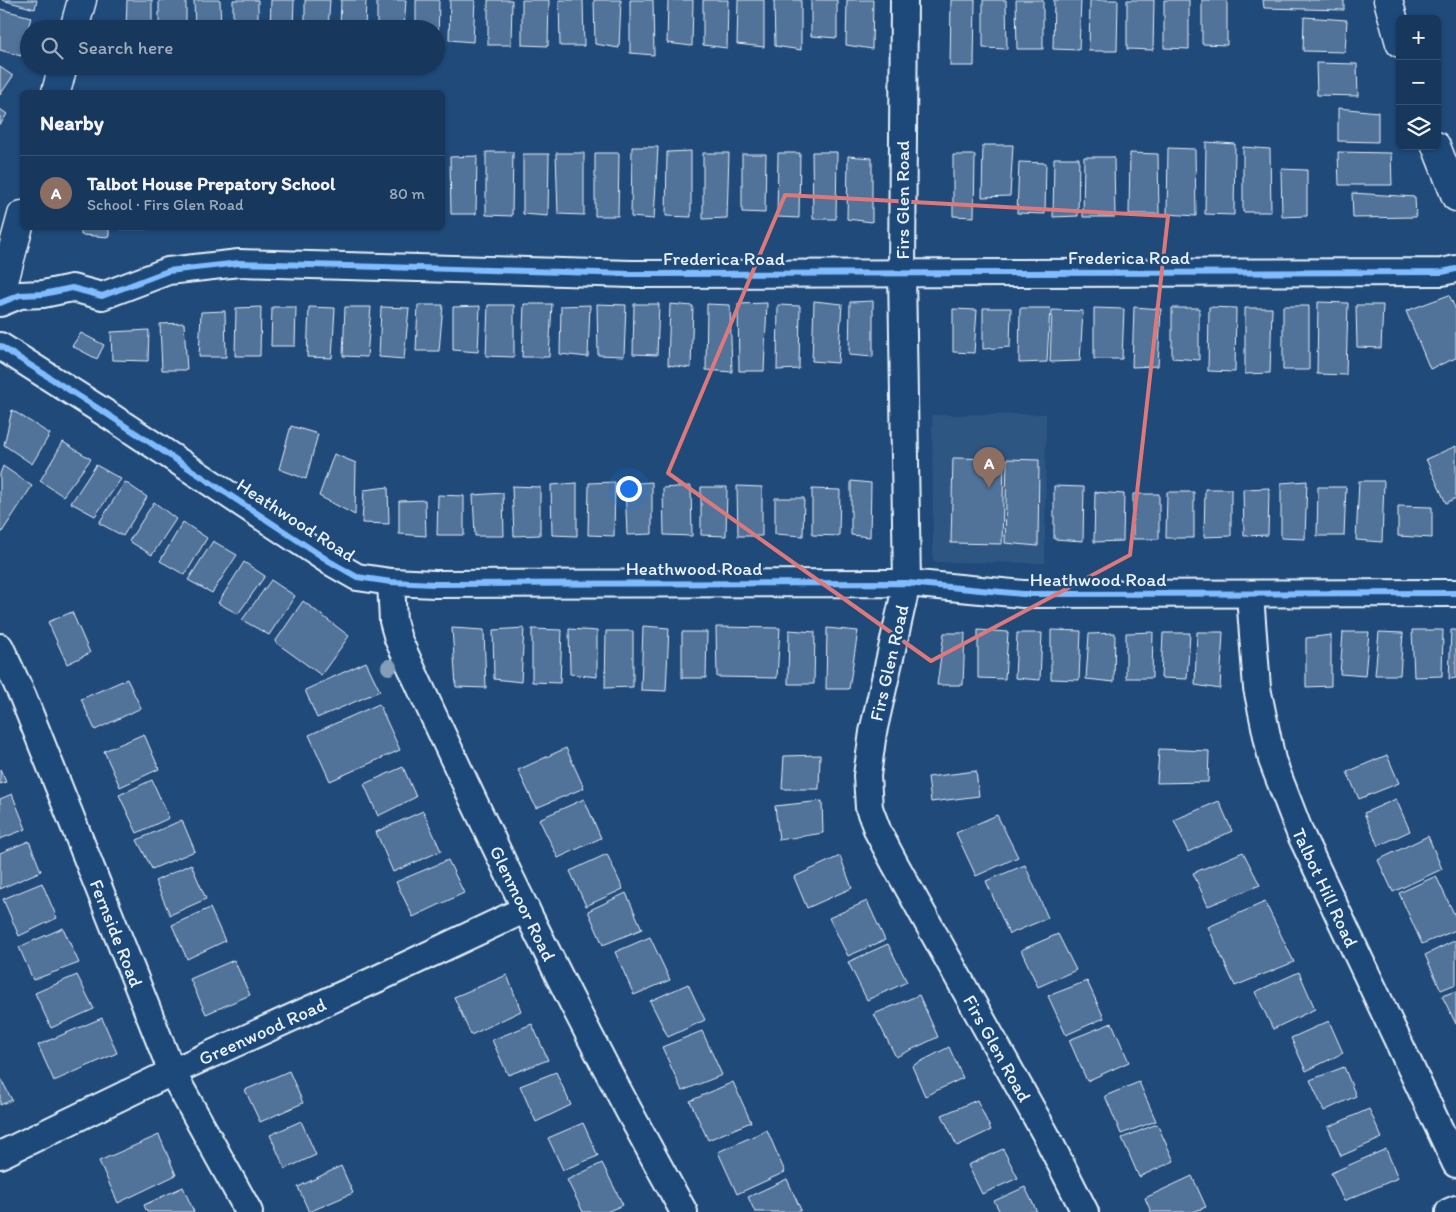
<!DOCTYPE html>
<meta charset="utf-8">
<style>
:root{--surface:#17385c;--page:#244365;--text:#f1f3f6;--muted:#9eacbb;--line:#365272;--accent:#95b2f1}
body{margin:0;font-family:Itim,sans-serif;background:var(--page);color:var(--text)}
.controls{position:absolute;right:15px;top:15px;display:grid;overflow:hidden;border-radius:8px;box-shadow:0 1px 4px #0004}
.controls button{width:45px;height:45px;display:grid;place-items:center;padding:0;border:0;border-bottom:1px solid var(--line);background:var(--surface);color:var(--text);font:25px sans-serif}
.you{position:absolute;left:628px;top:488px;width:18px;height:18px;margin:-12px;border:4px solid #fff;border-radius:50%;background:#1a73e8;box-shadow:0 0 0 8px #1a73e833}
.badge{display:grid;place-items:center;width:32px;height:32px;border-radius:50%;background:var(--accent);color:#fff;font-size:16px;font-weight:700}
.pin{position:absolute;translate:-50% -41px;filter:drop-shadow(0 1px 2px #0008)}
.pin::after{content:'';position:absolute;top:26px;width:18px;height:15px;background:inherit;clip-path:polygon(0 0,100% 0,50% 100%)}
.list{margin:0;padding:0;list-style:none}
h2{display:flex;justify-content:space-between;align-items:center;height:65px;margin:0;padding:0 20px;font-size:21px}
h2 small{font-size:16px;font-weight:400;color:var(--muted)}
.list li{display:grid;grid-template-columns:32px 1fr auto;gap:15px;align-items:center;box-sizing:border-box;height:75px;padding:0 20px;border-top:1px solid var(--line)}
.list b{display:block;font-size:19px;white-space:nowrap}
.list p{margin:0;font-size:16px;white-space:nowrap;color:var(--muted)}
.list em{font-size:16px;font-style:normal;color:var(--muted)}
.icon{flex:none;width:28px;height:28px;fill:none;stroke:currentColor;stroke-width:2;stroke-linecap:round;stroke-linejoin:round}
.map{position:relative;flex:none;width:1456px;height:1212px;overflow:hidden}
.search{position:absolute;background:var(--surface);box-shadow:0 1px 4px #0004;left:20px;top:20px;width:425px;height:55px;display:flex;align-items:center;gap:12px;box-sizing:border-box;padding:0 18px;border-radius:28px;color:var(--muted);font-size:19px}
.panel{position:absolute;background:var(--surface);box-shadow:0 1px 4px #0004;left:20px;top:90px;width:425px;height:140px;border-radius:8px}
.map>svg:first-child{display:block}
.built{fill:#2e5683}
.building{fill:#517399;stroke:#e8f1f8}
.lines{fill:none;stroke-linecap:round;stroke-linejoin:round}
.minor-casing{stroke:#e8f1f8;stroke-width:30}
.tertiary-casing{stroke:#e8f1f8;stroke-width:31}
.primary-casing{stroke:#e8f1f8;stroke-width:31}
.minor{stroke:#1f4a7a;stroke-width:26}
.tertiary{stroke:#1f4a7a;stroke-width:28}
.primary{stroke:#1f4a7a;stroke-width:28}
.cycleway-casing{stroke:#1f4a7a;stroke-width:9}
.cycleway{stroke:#80bcff;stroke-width:6}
.tree{fill:#849eb9}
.marked{fill:none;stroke:#dd787b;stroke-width:4;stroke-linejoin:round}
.labels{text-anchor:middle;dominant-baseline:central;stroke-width:5;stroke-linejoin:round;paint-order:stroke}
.street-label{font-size:19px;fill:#e8f1f8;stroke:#1f4a7a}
</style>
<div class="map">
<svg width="1456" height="1212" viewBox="0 0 1456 1212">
<rect width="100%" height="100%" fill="#1f4a7a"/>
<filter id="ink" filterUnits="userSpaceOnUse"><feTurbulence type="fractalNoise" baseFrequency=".02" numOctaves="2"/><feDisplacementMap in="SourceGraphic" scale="10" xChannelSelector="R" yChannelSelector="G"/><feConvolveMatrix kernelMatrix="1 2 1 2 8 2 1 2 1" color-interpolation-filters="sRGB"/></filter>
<g filter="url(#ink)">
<!-- built -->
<path class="built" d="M1046,414L1045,563L935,562L933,560L932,415Z"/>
<!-- building -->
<path class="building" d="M2,0H37L35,9Z
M127,0H152V29H126Z
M159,0H186V29H159Z
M194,0H220L221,29H195Z
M233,0H258V29H233Z
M271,0H294L293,29H270Z
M305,0H330L328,29H305Z
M341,0H366L365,29H340Z
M377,0H406L404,29H377Z
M416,0H439L438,46H436V29H416Z
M450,0H475L473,42L449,40Z
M488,0H512L511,45H488Z
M522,0H549L548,46L522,45Z
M559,0H583L584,46H560Z
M594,0H621L619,48L595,44Z
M630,0H653L654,55L630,53Z
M668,0H693L692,46L667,43Z
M703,0H728L727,48L703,45Z
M738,0H764V47L737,44Z
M774,0H801V50L775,46Z
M811,0H837V38L811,36Z
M847,0H873L872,49L846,45Z
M951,0H975L974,66H950Z
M983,0H1006L1007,49L983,48Z
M1016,0H1043V49H1017Z
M1054,0H1081L1079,50L1053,49Z
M1090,0H1118L1117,51H1089Z
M1127,0H1154L1153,50L1127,49Z
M1164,0H1189V49L1164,48Z
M1202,0H1227V45L1202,44Z
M1263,0H1344V10L1264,8Z
M0,9L31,17L21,56L0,50Z
M1304,17L1347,20L1345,52L1303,51Z
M1316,63L1357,64L1358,96L1317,95Z
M0,67L13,76L0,95Z
M1338,108L1378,112V142L1338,141Z
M0,109L7,114L0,125Z
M1206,142L1235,144L1234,215L1205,214Z
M983,145H1013L1010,196L982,197Z
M632,147H658L654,219L631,217Z
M1243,147L1270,149L1271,212H1243Z
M1168,148L1195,149L1196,216L1167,214Z
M691,151V217L666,216L667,152Z
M486,152H513L512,216L486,215Z
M812,152H837L836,219H813Z
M1338,152L1391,153L1392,185H1339Z
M556,153H584V215L558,214Z
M595,153H619L618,216H595Z
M703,153H729L727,218L703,219Z
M778,153H800L799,218L777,217Z
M1130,153L1158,154L1159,214H1129Z
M523,154H549L548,216L523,214Z
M742,154H766L765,213L742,212Z
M953,155H975L974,217L953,216Z
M477,156L476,214H451L450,157Z
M848,156L872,158V222L847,219Z
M1084,157H1114L1115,217H1083Z
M1054,158H1079L1078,216L1053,217Z
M1019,162L1046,163L1045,214L1017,213Z
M1281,169L1307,170V216L1282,217Z
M1352,193L1415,197L1416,217L1353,218Z
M81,228H109V237L81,235Z
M120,228H147V229H120Z
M1449,295L1456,310V358L1430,369L1406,311Z
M814,301L842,304L838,363L812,361Z
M873,301V357L849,355L850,302Z
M1318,302L1348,303L1346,375L1317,374Z
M767,303L764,371H739L738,304Z
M524,304H552L549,357H522Z
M597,304L626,305L624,356L598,355Z
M634,304H659L657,355L633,354Z
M670,304L693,306L691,368L668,365Z
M707,304L730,305L732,372L706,370Z
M418,305H443L439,351H416Z
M488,305H514V357L486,356Z
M590,305L588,357L560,354L561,306Z
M778,305L800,306L799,369L777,370Z
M1356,305H1383L1381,348L1357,347Z
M480,306L478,352L453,350V307Z
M1283,306H1309V370H1283Z
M261,307L260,356H235L236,308Z
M272,307H296L295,346H271Z
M309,307L335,308L332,358L307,357Z
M345,307H371L367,357L343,356Z
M381,307L409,308L404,359L379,357Z
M1134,307L1161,309L1158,366L1132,367Z
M1209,307L1236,308L1235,372L1208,371Z
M983,308H1011L1010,347L983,349Z
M1020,308H1050L1047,362L1019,363Z
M1094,308L1124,309L1122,359H1094Z
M1172,308H1199V360L1172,358Z
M1245,308H1272L1270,373L1245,374Z
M953,309L977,310L974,353L953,352Z
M1052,310L1083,311L1080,361L1050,362Z
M225,311L226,357H199L201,312Z
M184,323L187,370H162L160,324Z
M149,330L148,361L112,360L111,332Z
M81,333L104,345L97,359L72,346Z
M12,410L50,434L32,464L4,445Z
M291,426L318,434L306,479L279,469Z
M63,442L91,459L63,496L40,481Z
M1456,446V498L1446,503L1426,459Z
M334,454L356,463L355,515L319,496Z
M953,458L1004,459L1002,544L951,543Z
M1007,459L1039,460L1038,546L1005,543Z
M96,465L121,479L95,516L71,503Z
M3,466L32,486L0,535V474Z
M851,481L871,483L870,537L851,535Z
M1307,481L1305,539L1281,538V483Z
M1359,481H1384L1382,542L1356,540Z
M125,482L147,497L123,536L99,523Z
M615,482L614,536L588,535L589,483Z
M652,482V534L627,535L625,484Z
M577,483V536L552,535L551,485Z
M512,486L540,487V535L514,536Z
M691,486L692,536L664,535L663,488Z
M737,486L762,487V536H738Z
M1054,486L1084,487L1083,541L1054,539Z
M388,487L389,524L362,523L364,490Z
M701,487H727L726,536L701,535Z
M1318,487H1346L1344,536H1317Z
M1269,488L1268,535L1244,536L1243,489Z
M812,489L840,490L839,536L812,535Z
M1205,489H1231V536L1204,537Z
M1095,492L1124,494L1123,541L1094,542Z
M1167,492H1194V538H1166Z
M503,493L504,536H475L473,495Z
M1133,494H1159V539H1133Z
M438,495L464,496V535H437Z
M775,498H804L803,536L775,534Z
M425,500L426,536L399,534V501Z
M154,502L176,519L152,555L129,541Z
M1398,506L1432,507V538L1398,536Z
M183,522L207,538L185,575L160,561Z
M213,541L237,555L212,593L188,580Z
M244,562L265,576L238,614L218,603Z
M271,580L295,596L269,635L242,620Z
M303,601L349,636L321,675L275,642Z
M72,612L90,653L67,664L48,622Z
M643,626L669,628L666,691L641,690Z
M716,627L780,628L777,678L717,677Z
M452,628L484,630L486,688L456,687Z
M524,628L521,682L494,679L493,630Z
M827,628L858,631L849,689H826Z
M532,629L562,630L560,683L532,682Z
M569,629L597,631V677L570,674Z
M789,630L815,632L814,684H788Z
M978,630L1008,632L1005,679L978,678Z
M1051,630L1081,631L1079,680L1051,679Z
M1412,630H1443L1442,676L1414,677Z
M1451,630H1456V678L1449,679Z
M606,631H633V687L605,688Z
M682,632H707L706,678H682Z
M1153,632L1152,678H1126V633Z
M1197,632H1223L1220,689L1195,685Z
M1343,632H1369L1365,676L1340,674Z
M1379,632L1403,633L1400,675H1375Z
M944,633H965L963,685H937Z
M1017,633H1042L1040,680L1015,678Z
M1115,633L1114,682L1086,679L1089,634Z
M1163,633H1190L1187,679L1161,678Z
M1331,635V686L1306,687V638Z
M366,662L380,691L317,718L305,690Z
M127,679L141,708L95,730L81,699Z
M379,704L400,750L330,781L309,735Z
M144,734L159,769L120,787L104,751Z
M566,748L584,788L536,808L518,770Z
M1159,749L1209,751L1208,782L1157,783Z
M820,755L819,789H782L784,756Z
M1387,755L1399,783L1359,799L1347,772Z
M403,767L416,797L378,816L364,784Z
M0,769L6,782L0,784Z
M976,771L979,796L931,802L928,777Z
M152,780L169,818L137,833L119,795Z
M12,794L26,829L0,839V799Z
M584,799L601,838L558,858L539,819Z
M1396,799L1410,831L1378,846L1364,813Z
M822,801L823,833L779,840L775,806Z
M1219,801L1232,831L1188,852L1174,820Z
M423,811L441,851L393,872L376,832Z
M997,815L1018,857L976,876L956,833Z
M182,820L195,851L152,869L137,840Z
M1428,836L1442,869L1393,892L1378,860Z
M29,841L41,871L0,889V853Z
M1243,852L1260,885L1208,906L1193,873Z
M607,854L623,889L586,906L570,871Z
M840,856L852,888L807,908L794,877Z
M448,860L464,893L413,917L396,882Z
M191,864L206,899L170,915L155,881Z
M1025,865L1048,918L1009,934L986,881Z
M1436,876L1456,918V930L1422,944L1399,893Z
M42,883L57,918L19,936L3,899Z
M626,893L642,929L603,945L588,911Z
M867,901L885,940L848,956L829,918Z
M1265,902L1294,962L1235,986L1208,927Z
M210,908L225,941L187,959L172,925Z
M63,928L79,963L33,980L19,947Z
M1058,934L1076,970L1038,987L1021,950Z
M650,937L670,980L634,995L615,952Z
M1456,940V984L1441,990L1425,955Z
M888,944L907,982L867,1000L848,962Z
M234,960L250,995L206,1014L190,979Z
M1299,972L1315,1009L1273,1029L1255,992Z
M77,975L94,1009L51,1028L35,993Z
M507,975L521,1011L471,1035L454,997Z
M1087,981L1104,1018L1066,1035L1048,996Z
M688,984L705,1020L668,1037L650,1001Z
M1456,991V1024L1442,996Z
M919,995L938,1037L896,1057L874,1014Z
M102,1018L117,1053L54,1081L38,1045Z
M1329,1021L1343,1053L1306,1071L1291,1038Z
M1112,1023L1129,1062L1087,1081L1069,1040Z
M532,1024L548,1060L508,1075L492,1040Z
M702,1031L722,1075L682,1091L662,1047Z
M949,1047L963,1078L925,1096L912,1066Z
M1344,1067L1356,1096L1324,1111L1310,1080Z
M289,1071L303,1103L260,1122L245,1090Z
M556,1072L571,1105L536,1122L520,1086Z
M0,1077L12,1100L0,1105Z
M733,1082L751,1122L708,1140L690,1101Z
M1139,1082L1156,1121L1121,1134L1105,1096Z
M977,1100L991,1130L957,1146L942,1115Z
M1369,1109L1382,1138L1341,1156L1328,1127Z
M301,1121L316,1155L285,1169L270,1135Z
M583,1123L598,1156L563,1170L548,1138Z
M1157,1124L1174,1161L1139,1177L1122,1138Z
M767,1130L785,1172L737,1194L718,1152Z
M159,1135L176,1175L118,1203L99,1161Z
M1003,1149L1018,1178L982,1194L968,1165Z
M1386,1149L1398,1178L1344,1201L1331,1173Z
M602,1163L623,1205L606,1212H583L567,1180Z
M341,1166L353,1193L309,1212L298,1187Z
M1192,1176L1206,1207L1193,1212H1151L1145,1198Z
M787,1179L801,1210L797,1212H755L748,1197Z
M183,1187L194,1212H147L144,1205Z
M1025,1187L1037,1212H1000L994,1201Z"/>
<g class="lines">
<!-- minor casing -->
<g class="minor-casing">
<g id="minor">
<path id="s1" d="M904,0L902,272L907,583L873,732L867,776L869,808L878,832L895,864L1046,1135L1085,1212"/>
<path d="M0,303L20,295L43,294L72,288L102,296L168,271L239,263L632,274L1442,272L1456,269"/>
<path d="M0,346L110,416L329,561L357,577L391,582L435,584L907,583L1023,594L1456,593"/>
<path id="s2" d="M391,582L393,621L398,639C487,833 580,1026 684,1212"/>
<path id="s3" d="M1250,595L1257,688L1272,760L1300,833L1456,1164"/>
<path id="s4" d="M0,647L23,697L172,1072L249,1212"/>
<path id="s5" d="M0,1155L172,1072L379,978L526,909"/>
<path d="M1449,1212L1456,1209"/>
</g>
</g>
<!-- tertiary casing -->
<g class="tertiary-casing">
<path id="tertiary" d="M74,29L82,0
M56,92L63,66
M0,296L22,215"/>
</g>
<!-- primary casing -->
<g class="primary-casing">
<path id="primary" d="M1388,0L1400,43
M1436,146L1456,197"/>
</g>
<!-- minor -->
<use href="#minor" class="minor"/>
<!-- tertiary -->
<use href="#tertiary" class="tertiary"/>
<!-- primary -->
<use href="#primary" class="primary"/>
<!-- cycleway casing -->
<g class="cycleway-casing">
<path id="cycleway" d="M0,303L20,295L43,294L72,288L102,296L168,271L239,263L632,274L1442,272L1456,269
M0,346L110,416L329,561L357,577L391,582L435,584L907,583L1023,594L1456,593"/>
</g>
<!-- cycleway -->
<use href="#cycleway" class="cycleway"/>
</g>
<!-- trees -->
<circle class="tree" cx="389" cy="667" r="8"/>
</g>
<!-- marked area -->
<path class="marked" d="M785,195L1168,216L1130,555L931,661L668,473Z"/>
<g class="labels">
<!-- street labels -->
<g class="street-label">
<text transform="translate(902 200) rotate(-90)">Firs Glen Road</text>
<text x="1129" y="257">Frederica Road</text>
<text x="724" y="258">Frederica Road</text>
<text transform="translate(296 520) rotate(33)">Heathwood Road</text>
<text x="694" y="568">Heathwood Road</text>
<text x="1098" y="579">Heathwood Road</text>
<text transform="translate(889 663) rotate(-77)">Firs Glen Road</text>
<text stroke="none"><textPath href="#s3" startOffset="305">Talbot Hill Road</textPath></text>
<text stroke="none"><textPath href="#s2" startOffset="350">Glenmoor Road</textPath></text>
<text stroke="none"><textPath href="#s4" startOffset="309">Fernside Road</textPath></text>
<text stroke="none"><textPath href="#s5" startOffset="290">Greenwood Road</textPath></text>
<text stroke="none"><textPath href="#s1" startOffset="1085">Firs Glen Road</textPath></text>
</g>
</g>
</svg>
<div class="controls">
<button>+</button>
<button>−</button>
<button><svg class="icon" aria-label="layers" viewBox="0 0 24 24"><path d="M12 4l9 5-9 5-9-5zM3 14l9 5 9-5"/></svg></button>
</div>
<div class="you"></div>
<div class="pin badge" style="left:989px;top:488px;background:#8d6e63">A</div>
<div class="search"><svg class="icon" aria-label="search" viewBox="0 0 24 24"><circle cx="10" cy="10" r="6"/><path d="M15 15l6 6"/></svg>Search here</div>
<section class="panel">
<h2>Nearby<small></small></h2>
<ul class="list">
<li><span class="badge" style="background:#8d6e63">A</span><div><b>Talbot House Prepatory School</b><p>School · Firs Glen Road</p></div><em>80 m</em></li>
</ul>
</section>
</div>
